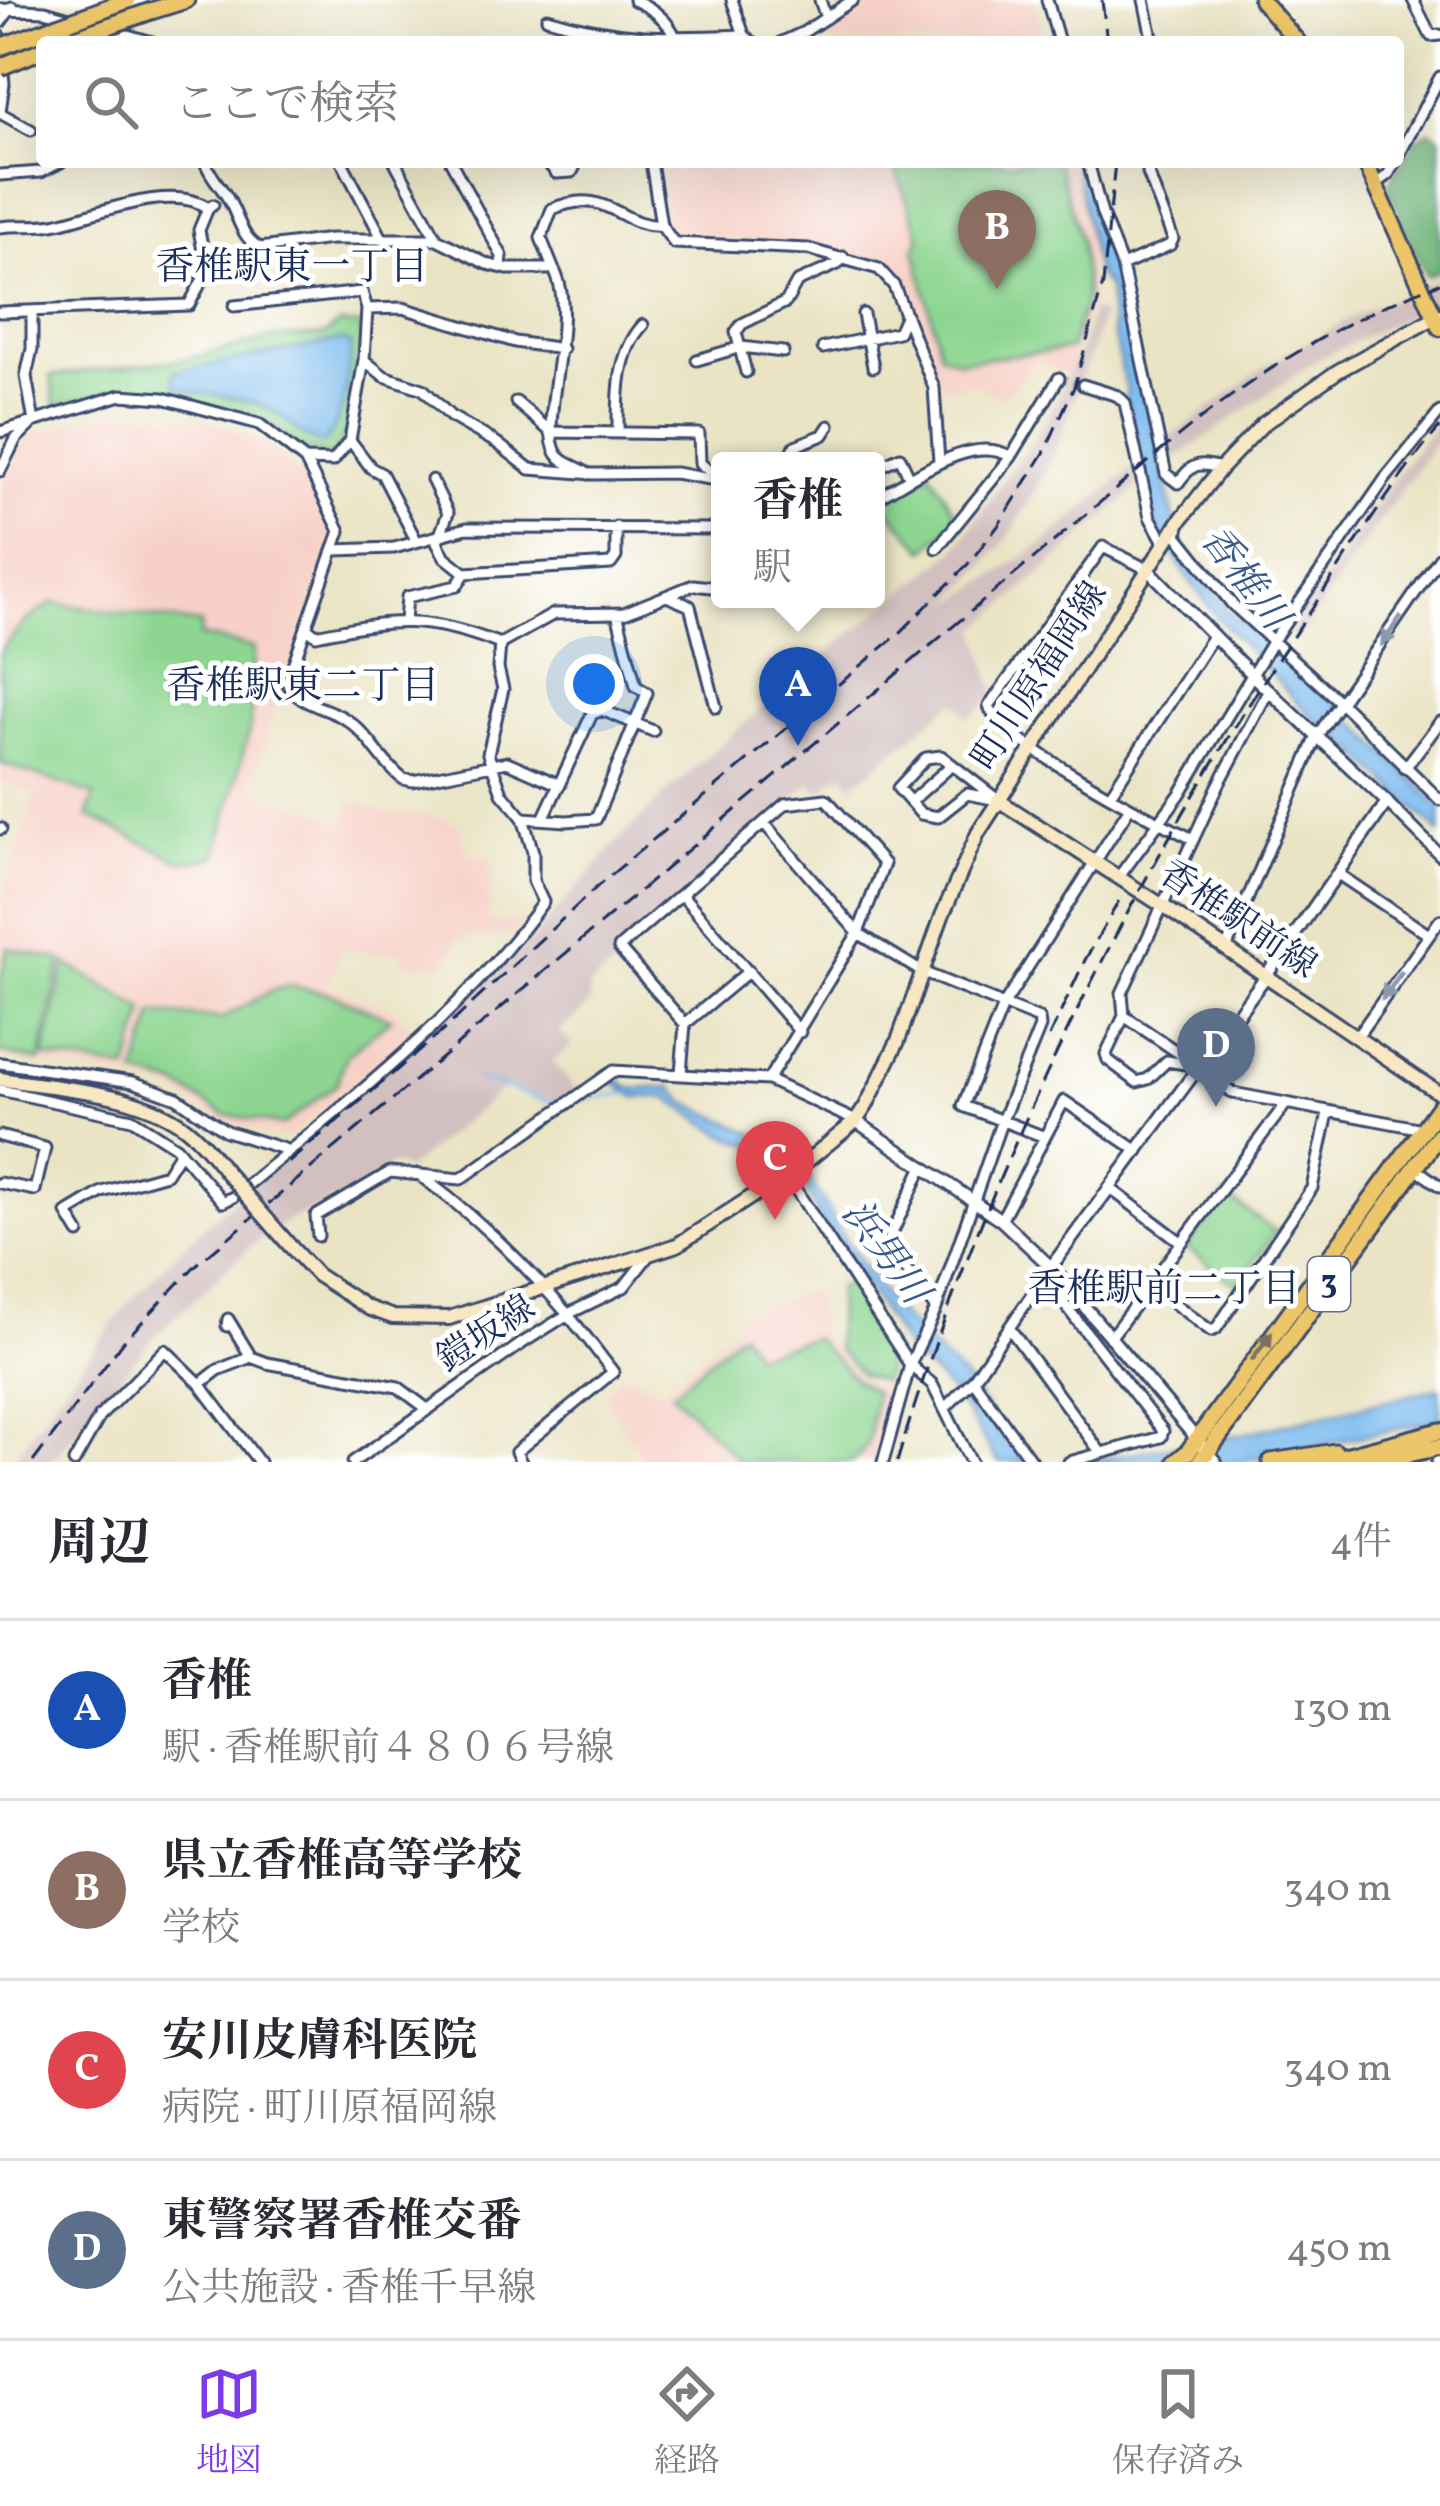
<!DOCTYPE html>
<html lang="ja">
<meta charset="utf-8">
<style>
:root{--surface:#fff;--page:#f7f7f7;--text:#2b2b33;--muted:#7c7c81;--line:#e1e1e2;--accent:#7c3aed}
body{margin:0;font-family:Vollkorn,"Noto Serif JP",serif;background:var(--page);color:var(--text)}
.you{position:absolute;left:594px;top:684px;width:42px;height:42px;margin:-30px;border:9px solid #fff;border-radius:50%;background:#1a73e8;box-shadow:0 0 0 18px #1a73e833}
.badge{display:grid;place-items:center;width:78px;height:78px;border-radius:50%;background:var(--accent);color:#fff;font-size:39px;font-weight:700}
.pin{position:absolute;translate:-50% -99px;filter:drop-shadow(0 3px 6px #0008)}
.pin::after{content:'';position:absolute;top:63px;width:42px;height:36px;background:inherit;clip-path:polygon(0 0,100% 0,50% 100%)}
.popup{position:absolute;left:711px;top:452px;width:174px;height:156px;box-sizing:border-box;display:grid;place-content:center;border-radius:12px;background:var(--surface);filter:drop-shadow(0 3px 9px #0005);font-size:39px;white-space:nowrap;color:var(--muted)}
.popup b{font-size:45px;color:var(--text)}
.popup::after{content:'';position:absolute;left:50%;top:100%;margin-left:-24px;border:24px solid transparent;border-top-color:var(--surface)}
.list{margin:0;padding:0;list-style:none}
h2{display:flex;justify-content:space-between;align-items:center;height:156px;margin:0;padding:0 48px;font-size:51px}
h2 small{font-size:39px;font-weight:400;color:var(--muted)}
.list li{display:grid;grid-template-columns:78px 1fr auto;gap:36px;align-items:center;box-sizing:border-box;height:180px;padding:0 48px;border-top:3px solid var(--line)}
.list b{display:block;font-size:45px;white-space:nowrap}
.list p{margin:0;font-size:39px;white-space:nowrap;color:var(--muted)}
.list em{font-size:39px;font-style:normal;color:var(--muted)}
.icon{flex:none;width:66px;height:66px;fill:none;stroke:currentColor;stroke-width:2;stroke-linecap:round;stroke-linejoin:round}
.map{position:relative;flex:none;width:1440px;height:1462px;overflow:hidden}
.search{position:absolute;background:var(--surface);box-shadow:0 12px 48px #0002;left:36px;right:36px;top:36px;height:132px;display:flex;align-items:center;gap:30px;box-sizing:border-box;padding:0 42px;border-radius:12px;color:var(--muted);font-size:45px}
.sheet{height:876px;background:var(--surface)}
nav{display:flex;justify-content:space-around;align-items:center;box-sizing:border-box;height:168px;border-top:3px solid var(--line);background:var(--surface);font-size:33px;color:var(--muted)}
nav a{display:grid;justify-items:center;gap:6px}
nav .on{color:var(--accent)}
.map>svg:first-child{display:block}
.built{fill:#f7d1c7}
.industrial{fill:#d2bfc0}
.green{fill:#8dd590;stroke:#548277;stroke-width:3}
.forest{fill:#72b67a;stroke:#46726c;stroke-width:3}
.water{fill:#79baee;stroke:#4a74a6;stroke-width:3}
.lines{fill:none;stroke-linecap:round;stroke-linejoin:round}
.stream{stroke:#79baee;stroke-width:3}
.minor-tunnel{stroke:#c1c0b0;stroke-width:9;stroke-dasharray:9 4.5;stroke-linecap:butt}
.minor-casing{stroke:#3a4a6d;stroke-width:15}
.tertiary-casing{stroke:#3a4a6d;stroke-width:16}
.secondary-casing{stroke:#3a4a6d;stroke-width:18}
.primary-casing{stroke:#3a4a6d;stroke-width:20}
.trunk-casing{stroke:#3a4a6d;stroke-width:21}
.motorway-casing{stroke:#3a4a6d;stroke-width:21}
.minor{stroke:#fff;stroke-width:9}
.tertiary{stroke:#fff;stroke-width:10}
.secondary{stroke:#f7e8c3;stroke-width:12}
.primary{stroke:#ecc669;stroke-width:14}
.trunk{stroke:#ecc669;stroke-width:15}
.motorway{stroke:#ecc669;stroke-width:15}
.rail{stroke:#1b2f5e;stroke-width:3;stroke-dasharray:18 9;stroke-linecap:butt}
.secondary-bridge-casing{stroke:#3a4a6d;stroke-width:18;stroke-linecap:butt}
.trunk-bridge-casing{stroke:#3a4a6d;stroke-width:21;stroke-linecap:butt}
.secondary-bridge{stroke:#f7e8c3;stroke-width:12}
.trunk-bridge{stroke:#ecc669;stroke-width:15}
.oneway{fill:#8d97ae}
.oneway2{fill:#797363}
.labels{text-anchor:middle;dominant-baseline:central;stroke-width:10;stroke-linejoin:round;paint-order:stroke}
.shield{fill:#fff;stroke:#5f6d8e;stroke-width:3}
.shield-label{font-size:33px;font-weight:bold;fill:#1b2f5e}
.street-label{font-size:36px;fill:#1b2f5e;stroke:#fff}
.neighbourhood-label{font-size:39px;fill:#1b2f5e;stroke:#fff}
.water-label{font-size:39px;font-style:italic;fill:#375989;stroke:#fff}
</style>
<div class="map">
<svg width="1440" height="1462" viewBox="0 0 1440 1462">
<rect width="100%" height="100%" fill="#fff"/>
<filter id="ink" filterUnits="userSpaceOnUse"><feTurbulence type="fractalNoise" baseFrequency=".00833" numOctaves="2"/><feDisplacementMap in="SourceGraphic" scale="24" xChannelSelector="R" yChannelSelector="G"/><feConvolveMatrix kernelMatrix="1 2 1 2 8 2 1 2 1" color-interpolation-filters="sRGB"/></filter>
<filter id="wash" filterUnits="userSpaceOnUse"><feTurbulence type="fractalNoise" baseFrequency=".004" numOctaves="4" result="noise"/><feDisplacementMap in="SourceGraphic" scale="48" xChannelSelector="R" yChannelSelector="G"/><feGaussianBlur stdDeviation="2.7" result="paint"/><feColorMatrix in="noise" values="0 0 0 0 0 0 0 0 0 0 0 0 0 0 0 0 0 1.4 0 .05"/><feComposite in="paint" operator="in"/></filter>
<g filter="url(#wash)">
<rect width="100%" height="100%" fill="#eae4c5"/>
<!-- built -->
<path class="built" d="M869,0H1035L1044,42H799Z
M657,162H1071L1088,238L1091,301L1067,376L1037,359L1002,398L978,385L942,387L899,277L888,266L825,247L676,235L670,229Z
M116,411L204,420L265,440L319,496L334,532L250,788L346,822L353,800L386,812L445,818L458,825L469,856L492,858L488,921L524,923L516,933L458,939L445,963L413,965L400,962L403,953L341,949L328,987L391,1008L405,1018L413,1032L289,1138L222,1123L178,1092L138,1079L0,1057V904L36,793L0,783V489L23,442L33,433Z
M812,1290L822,1335L861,1378L895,1393L874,1462H645L604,1394L622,1373L662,1391L730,1330L740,1316Z"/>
<!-- industrial -->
<path class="industrial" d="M1440,277V300L1316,360L1170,462L1164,442L1266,366L1348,319Z
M1091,310L1102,314L1094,344L1052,459L1010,536L949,605L1041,545L1133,468L1137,488L978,629L995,695L969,718L955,701L853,785L842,773L819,791L811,783L682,895L617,960L618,963L589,987L590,1004L560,1031L572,1046L553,1062L580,1094L566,1104L507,1085L407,1169L392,1164L356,1190L288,1221L252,1245L152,1339L50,1462H12L57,1396L132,1299L202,1228L535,937L619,840L664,795L785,687L954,551L1047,419L1084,340Z
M1440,419V435L1296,641L1287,635L1388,486Z"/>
<!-- green -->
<path class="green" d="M1057,162L1081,242L1086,299L1070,349L959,361L940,353L915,249L920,237L893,162Z
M339,324L361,325C361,367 359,421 333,456L303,450L270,424L249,415L132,388L55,406L51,376L188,359L273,338L325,335Z
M930,471L959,518L925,550L882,503Z
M53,603L201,624L200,636L254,648L250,727L216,857L183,862L88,816L94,795L0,763V651L26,621Z
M7,948L61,960L40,1061L0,1053V981Z
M65,963L145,1011L128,1070L44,1057Z
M290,986L328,993L391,1019L347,1055L336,1085L283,1125L226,1115L177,1086L136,1075L154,1014L222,1018L273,990Z
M1225,1195L1276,1232L1237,1285L1186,1248Z
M848,1283L893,1353L882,1381L862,1375L836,1348L838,1288Z
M741,1332L755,1354L814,1338L855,1379L875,1393L868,1444L853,1462H740L672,1393Z"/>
<!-- forest -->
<path class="forest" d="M1429,131L1440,137V270L1426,276L1387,186L1417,139Z"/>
<!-- water -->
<path class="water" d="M1075,162H1084L1100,234L1111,246L1120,269L1125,319L1149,402L1178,539L1230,614L1281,650L1440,806V833L1336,733L1312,717L1216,616L1190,581L1157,529L1125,396L1127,391L1112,329L1108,287L1096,273Z
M342,340L351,344C349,375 345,420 324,443C301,441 287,416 265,407C239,396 204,395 176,388L174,372Z
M614,1077L633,1089L672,1087L685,1102L795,1152L844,1238L895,1310L964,1378L1026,1462H998L963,1408L939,1379L910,1354L819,1216L801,1177L787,1158L724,1135L666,1097H636L609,1080Z
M1440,1388V1420L1237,1462H1080L1243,1434Z"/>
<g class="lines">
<!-- stream -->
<path class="stream" d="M476,1078L551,1102L564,1100
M579,1099L630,1093"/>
</g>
</g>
<g filter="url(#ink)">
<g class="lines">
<!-- minor-tunnel -->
<path class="minor-tunnel" d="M1059,378L1083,385"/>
<!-- minor casing -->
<g class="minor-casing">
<path id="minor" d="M634,0C653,8 667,19 676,38
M732,0L744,35L752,42
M820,0L826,18
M1047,0L1059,42
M1144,0L1153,42
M1413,0L1431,36L1440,35
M0,9L45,11L152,42
M547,18C618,40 670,38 744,35
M0,23L12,7
M0,36L4,84L0,111
M782,42L804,32L853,0
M0,113L31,130
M1398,157L1440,77
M205,162C211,177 219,184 227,197C239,216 240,237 260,248L331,239H437L487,264L507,269H547L553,268L541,238L552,209C609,185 619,228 661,225
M342,162L382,238
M395,162L437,239
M451,162L502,256L501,267
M547,162L556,173L572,172L577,162
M651,162L661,225L674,243L808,249L879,269L894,286L934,388L939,462
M1088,162L1102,214L1122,266L1166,474L1178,483C1193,463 1197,462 1221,468
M0,175L41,172L61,162
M1375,185L1388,175L1395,162
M0,227C19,224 40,228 58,223C95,215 173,182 208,208
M1122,266L1170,245L1173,239L1148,173L1149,165L1157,162
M553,268C581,316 536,421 557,454C563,464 578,466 588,474
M234,306L362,292L367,309
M0,312L189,305L207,271L199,230L208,208L213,205
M32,312V349L26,376L34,422
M863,314L873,367
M823,348L898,332L906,314
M364,360L384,376L423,389L450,416L497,443L530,469L594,474L675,473L710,479L720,475
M697,360L741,347L783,352
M746,372L736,332L742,324L786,302L797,282L838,264L843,257
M1083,385L1118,396L1125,403L1150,517L1164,542
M516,402L551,432L699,434L700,463L716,477
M0,432L121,395L163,398L259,424L305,460L340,531L287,682C296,704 322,706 342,717C368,731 380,762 403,779L413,781L507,762L560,785
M618,433C618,396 617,353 643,325
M350,440L364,360L367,309L403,308L515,342L562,349
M789,459L795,446L823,435L829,426
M305,460L333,461L350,440L371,468L382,474L416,540
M765,461H798
M876,468L900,457L910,479
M0,471L16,439L30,425
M432,480L448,513L437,543L445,557L465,573L611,564L616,557V527
M876,498C911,480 972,432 1011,457L1059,378
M1179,525L1177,535L1232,604L1342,704L1440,800
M937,548L1011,457
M335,550L394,548L467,528L720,529
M1149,570L1103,547L989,706C998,740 1155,821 1193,839
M667,596L690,606L716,707
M405,621L407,597L457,586L465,573
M306,627L316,635C392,619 427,615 500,644
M941,756L998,800L967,794L938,817L921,814L898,788L926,758Z
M1405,768L1440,722
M1110,795L1213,636
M910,802L952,765
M1387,802L1440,855
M523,818L566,821L596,819L647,693L636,686L617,613
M543,819L592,714L602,710L653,731
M764,823L858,933L768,1080
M0,828L1,829
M1338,874L1429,935
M1118,878L1180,794L1272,642L1385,479L1440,412
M682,895L800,1032
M1226,949L1317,736L1440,557
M1124,1016L1122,993L1218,786L1269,690
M1124,1016L1198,1066L1167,1061L1148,1079L1137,1082L1108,1060L1106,1054Z
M685,1024L749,971
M1356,1038L1440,920
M0,1063L133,1082L177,1098L226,1131L287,1150
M1198,1066L1233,1093L1423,1129
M681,1073L685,1024L619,948L785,804L826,799L884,864L858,933L922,972L1039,1019L1040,1027L1001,1123L936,1309L910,1365L883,1462
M0,1090L132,1119L176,1147L223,1202L233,1197C342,1107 461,1017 543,902L533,881V852L523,818L502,793L488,754L503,689L498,668L500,644L554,614L624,613L693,585L720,588
M0,1136L45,1148L35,1190L0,1183
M1045,1137L963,1106L1003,1006L1130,807
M923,1166L887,1244L936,1309
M1413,1167L1440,1186
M787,1176L910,1365L932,1384L971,1462
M422,1177C497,1232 558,1297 613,1372L516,1452L521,1462
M1111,1189L1181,1242
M1001,1220L1064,1101L1138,1151
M79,1233L67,1213L102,1192L166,1174L180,1152
M318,1236L316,1216L390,1172L461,1179L613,1071L768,1080L856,1121
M1151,1286L1211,1331L1216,1329L1312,1188L1328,1113
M1058,1296L1163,1431L1161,1437L1069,1462
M227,1326L228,1319L251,1357L267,1363L398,1387L426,1408
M1010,1329L1101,1453
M1110,1338L1285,1105
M973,1380L1032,1462
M200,1384L218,1370L251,1357
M945,1408L973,1380L1051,1267
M74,1462L100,1416L165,1350L200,1384L259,1462
M353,1462L524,1342L570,1313L624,1287L649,1255
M1437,1462L1440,1461"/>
</g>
<!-- tertiary casing -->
<g class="tertiary-casing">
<path id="tertiary" d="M856,1121L1001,1220L1051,1267L1216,1462
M1051,1267L1266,976L1387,802L1252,675L1149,570"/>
</g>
<!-- secondary casing -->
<g class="secondary-casing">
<path id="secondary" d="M998,800L1163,906L1440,1094
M0,1079C60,1089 131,1090 182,1125C200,1138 213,1156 227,1173
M291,1247L317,1275L368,1308L393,1317L449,1318L677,1245L807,1161L856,1121L866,1106L898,1041L942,916L978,833L1179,522L1221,468L1263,424L1338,371L1439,315"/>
</g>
<!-- primary casing -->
<g class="primary-casing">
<path id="primary" d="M1261,0L1298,42
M1365,162L1440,328"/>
</g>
<!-- trunk casing -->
<g class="trunk-casing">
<path id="trunk" d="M151,11L186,0
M1176,1462L1188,1452L1440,1106
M1200,1462L1440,1134"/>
</g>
<!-- motorway casing -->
<g class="motorway-casing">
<path id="motorway" d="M1271,1462L1335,1452
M1322,1462L1440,1431
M1372,1462L1440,1447"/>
</g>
<!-- minor -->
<use href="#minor" class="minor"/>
<!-- tertiary -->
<use href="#tertiary" class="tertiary"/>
<!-- secondary -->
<use href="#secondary" class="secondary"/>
<!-- primary -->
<use href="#primary" class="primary"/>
<!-- trunk -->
<use href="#trunk" class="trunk"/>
<!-- motorway -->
<use href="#motorway" class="motorway"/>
<!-- rail -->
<path class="rail" d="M1102,0L1107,42
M1049,1037L1085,960L1120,899
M288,1163L446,1028L599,885L900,633L968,564L998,526L1044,453L1074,387L1103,284L1115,162
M33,1462L123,1342L195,1266L1174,440C1253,375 1344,318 1440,283
M897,1462C987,1162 1142,856 1319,598C1358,540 1395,480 1440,427"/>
<!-- secondary-bridge casing -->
<g class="secondary-bridge-casing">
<path id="secondary-bridge" d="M227,1173L291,1247"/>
</g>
<!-- trunk-bridge casing -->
<g class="trunk-bridge-casing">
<path id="trunk-bridge" d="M63,42L151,11
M0,47L128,0
M0,67L42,50"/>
</g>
<!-- secondary-bridge -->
<use href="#secondary-bridge" class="secondary-bridge"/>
<!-- trunk-bridge -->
<use href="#trunk-bridge" class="trunk-bridge"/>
</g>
<!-- one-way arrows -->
<defs><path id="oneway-solid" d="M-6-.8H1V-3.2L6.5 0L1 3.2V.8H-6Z" transform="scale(3)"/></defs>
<g class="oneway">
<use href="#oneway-solid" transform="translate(1391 631) rotate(124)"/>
<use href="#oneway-solid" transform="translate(1392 986) rotate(126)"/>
</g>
<use class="oneway2" href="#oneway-solid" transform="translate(1262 1346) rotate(-55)"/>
</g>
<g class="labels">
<!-- shield labels -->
<rect class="shield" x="1308" y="1257" width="42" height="54" rx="9"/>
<g class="shield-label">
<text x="1329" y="1284">3</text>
</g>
<!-- street labels -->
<g class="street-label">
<text transform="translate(1041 677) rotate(-57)">町川原福岡線</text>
<text transform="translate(1237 921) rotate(34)">香椎駅前線</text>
<text transform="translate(487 1335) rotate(-33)">鎧坂線</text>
</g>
<!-- neighbourhood labels -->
<g class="neighbourhood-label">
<text x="292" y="269">香椎駅東一丁目</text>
<text x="303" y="688">香椎駅東二丁目</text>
<text x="1164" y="1291">香椎駅前二丁目</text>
</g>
<!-- water labels -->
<g class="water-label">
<text transform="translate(1243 579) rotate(53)">香椎川</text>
<text transform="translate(884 1253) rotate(54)">浜男川</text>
</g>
</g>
</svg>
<div class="you"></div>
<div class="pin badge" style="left:798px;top:746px;background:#1a4fb4">A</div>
<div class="popup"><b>香椎</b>駅</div>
<div class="pin badge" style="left:997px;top:289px;background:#8d6e63">B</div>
<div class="pin badge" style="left:775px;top:1220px;background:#e0444e">C</div>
<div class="pin badge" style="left:1216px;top:1107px;background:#5c6f8a">D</div>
<div class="search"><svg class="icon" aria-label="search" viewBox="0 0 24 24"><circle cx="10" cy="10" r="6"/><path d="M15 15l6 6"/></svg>ここで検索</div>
</div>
<section class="sheet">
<h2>周辺<small>4件</small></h2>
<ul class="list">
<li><span class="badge" style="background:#1a4fb4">A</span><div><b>香椎</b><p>駅 · 香椎駅前４８０６号線</p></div><em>130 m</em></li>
<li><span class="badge" style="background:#8d6e63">B</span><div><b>県立香椎高等学校</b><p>学校</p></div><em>340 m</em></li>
<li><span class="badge" style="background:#e0444e">C</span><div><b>安川皮膚科医院</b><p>病院 · 町川原福岡線</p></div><em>340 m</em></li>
<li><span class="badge" style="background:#5c6f8a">D</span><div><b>東警察署香椎交番</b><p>公共施設 · 香椎千早線</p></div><em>450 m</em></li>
</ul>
</section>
<nav>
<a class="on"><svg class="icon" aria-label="map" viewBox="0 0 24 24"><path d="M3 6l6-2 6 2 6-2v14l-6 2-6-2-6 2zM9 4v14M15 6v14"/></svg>地図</a>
<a><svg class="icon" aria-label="directions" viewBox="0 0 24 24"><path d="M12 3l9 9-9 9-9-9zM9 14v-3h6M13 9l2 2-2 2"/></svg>経路</a>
<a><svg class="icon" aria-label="saved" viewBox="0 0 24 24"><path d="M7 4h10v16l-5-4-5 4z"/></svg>保存済み</a>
</nav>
